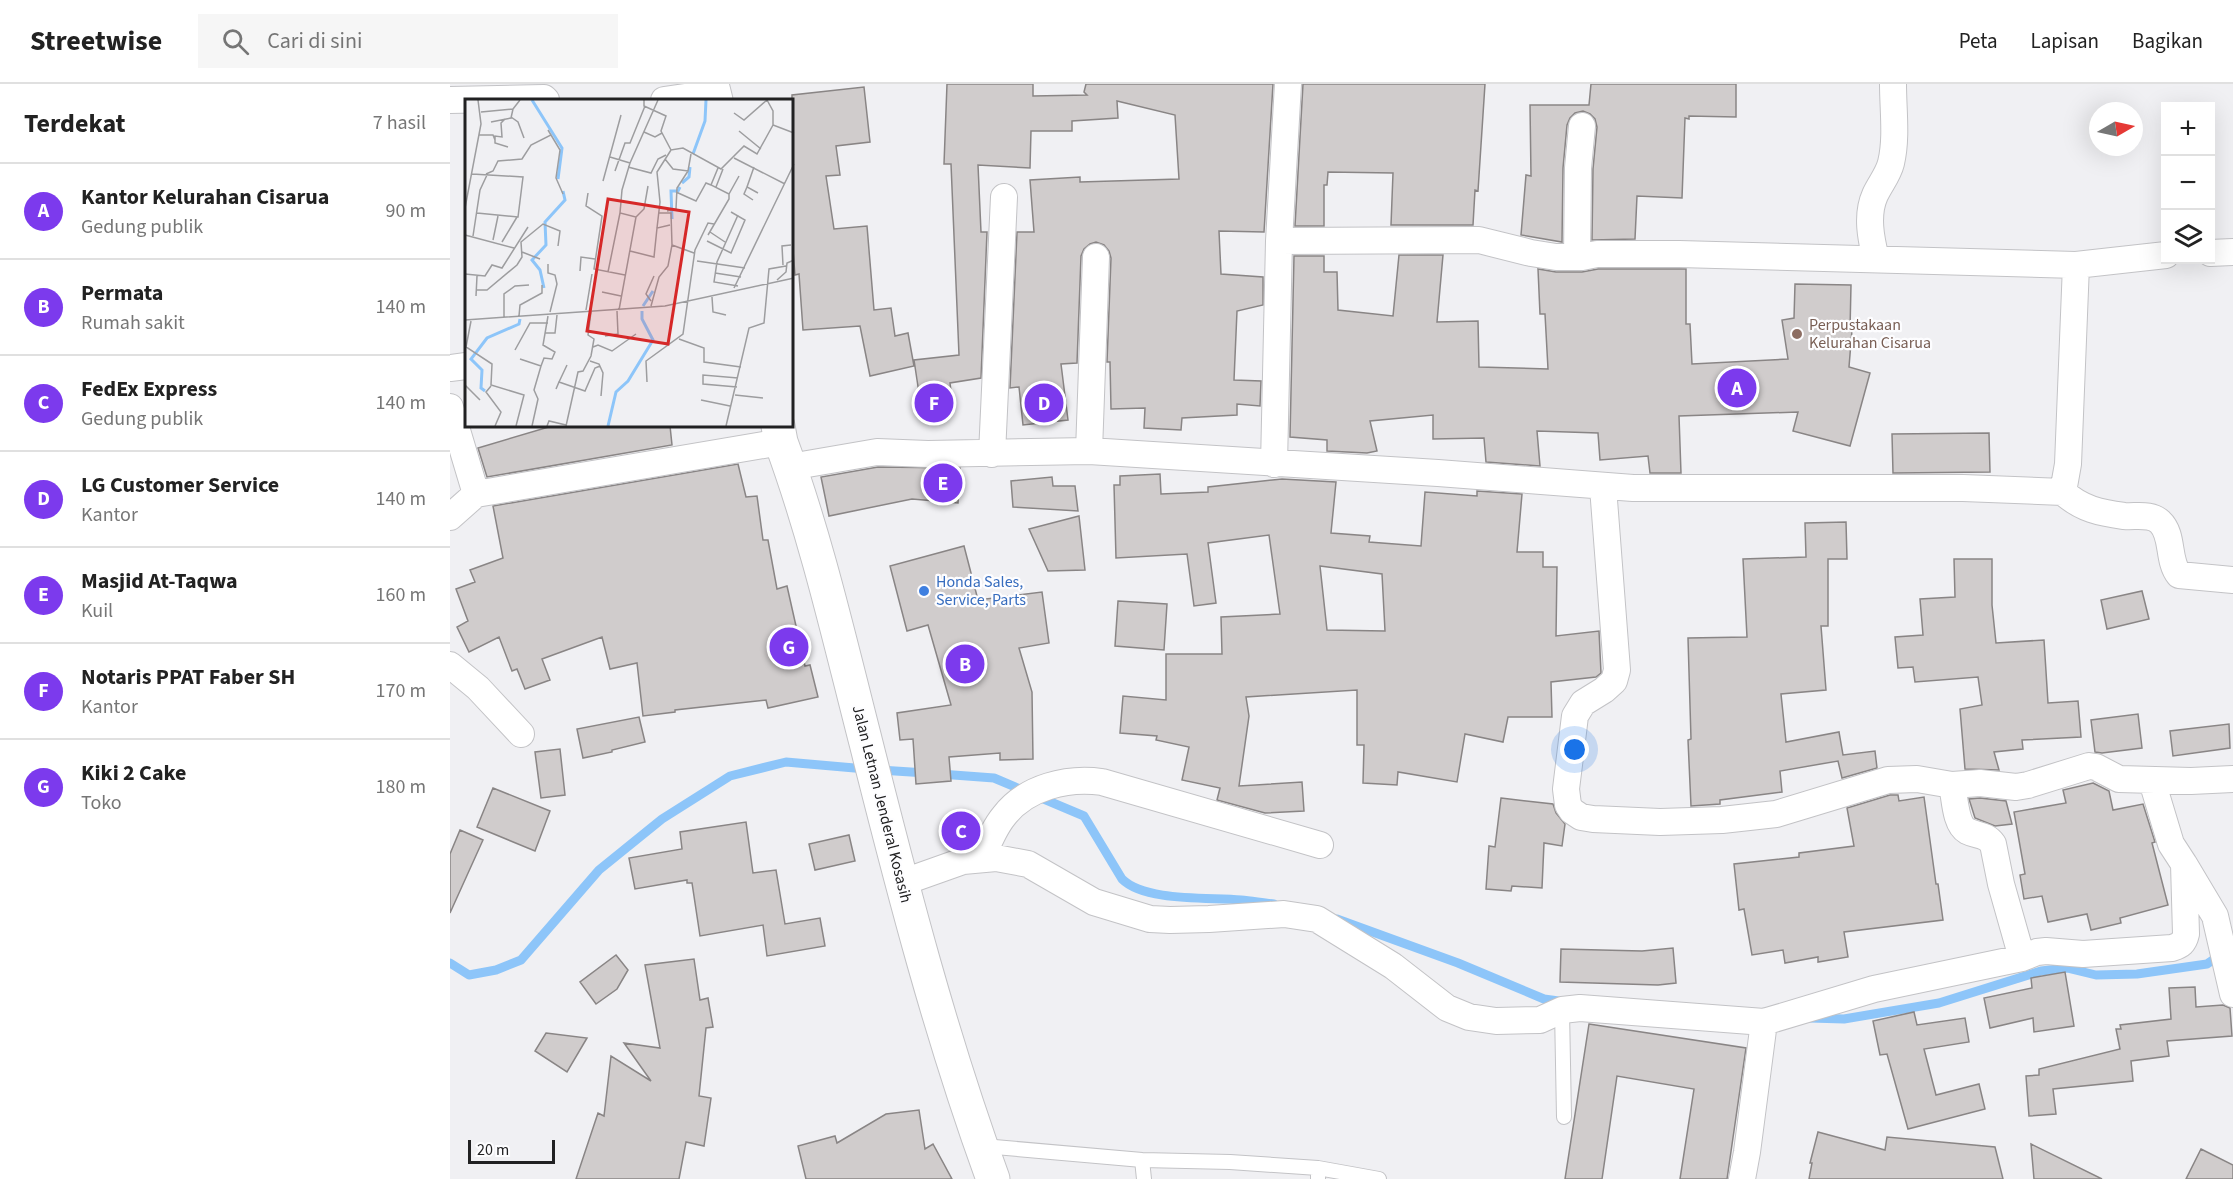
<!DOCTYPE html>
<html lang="id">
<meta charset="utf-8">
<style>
:root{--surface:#fff;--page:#f6f6f6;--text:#222;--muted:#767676;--line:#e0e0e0;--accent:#7c3aed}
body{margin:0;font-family:"Source Sans 3",sans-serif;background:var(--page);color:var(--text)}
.controls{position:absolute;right:18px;top:18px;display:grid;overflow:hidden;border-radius:0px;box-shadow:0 6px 24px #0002}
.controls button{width:54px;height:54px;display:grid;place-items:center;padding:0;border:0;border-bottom:2px solid var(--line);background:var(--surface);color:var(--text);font:30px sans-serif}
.compass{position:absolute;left:1639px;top:18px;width:54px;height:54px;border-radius:50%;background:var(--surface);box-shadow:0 6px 24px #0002;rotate:81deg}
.scale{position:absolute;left:18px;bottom:15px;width:87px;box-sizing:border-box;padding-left:6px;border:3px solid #212122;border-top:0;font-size:16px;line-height:21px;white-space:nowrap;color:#212122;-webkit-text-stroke:4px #fdfdff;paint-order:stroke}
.you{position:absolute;left:1125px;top:666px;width:21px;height:21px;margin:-15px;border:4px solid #fff;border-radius:50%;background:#1a73e8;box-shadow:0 0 0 9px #1a73e833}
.badge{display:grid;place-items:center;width:39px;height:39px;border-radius:50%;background:var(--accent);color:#fff;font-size:20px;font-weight:700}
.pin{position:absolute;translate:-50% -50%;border:3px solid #fff;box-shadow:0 2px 6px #0006}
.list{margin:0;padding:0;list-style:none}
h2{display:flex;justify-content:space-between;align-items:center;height:78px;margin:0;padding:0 24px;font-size:26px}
h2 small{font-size:20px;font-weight:400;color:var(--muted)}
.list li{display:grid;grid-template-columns:39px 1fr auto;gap:18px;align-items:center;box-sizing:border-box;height:96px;padding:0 24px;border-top:2px solid var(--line)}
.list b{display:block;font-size:22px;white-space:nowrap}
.list p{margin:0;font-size:20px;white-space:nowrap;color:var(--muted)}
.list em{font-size:20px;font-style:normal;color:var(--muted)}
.icon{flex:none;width:33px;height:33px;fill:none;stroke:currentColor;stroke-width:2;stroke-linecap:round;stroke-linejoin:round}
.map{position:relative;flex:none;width:1783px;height:1095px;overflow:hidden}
header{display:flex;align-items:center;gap:36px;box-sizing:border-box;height:84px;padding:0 30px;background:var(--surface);border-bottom:2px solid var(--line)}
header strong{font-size:28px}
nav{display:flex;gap:33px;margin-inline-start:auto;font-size:21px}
.search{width:420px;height:54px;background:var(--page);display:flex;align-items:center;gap:15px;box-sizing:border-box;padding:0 21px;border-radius:0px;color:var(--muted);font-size:22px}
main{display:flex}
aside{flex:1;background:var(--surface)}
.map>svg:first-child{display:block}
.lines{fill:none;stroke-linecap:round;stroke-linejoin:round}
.stream{stroke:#8dc5f9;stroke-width:9}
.building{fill:#d0cccc;stroke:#898585;stroke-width:1.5;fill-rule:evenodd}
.lane-casing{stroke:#c3c3c6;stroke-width:16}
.street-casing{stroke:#c3c3c6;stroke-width:28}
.highway-casing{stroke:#c3c3c6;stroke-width:35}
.lane{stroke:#fff;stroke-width:14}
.street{stroke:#fff;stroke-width:26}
.highway{stroke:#fff;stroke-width:33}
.education-dot{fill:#8d6e63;stroke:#fdfdff;stroke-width:2}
.shop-dot{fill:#3f7fe0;stroke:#fdfdff;stroke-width:2}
.labels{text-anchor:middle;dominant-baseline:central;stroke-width:4.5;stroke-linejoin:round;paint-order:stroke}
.education-label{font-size:16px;fill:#785e54;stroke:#fdfdff;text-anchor:start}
.shop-label{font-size:16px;fill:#366cbe;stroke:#fdfdff;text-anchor:start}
.street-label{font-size:16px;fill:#212122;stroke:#fdfdff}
.inset-river{fill:none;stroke:#8dc5f9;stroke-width:3}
.inset-road{fill:none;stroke:#9d9d9f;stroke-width:1.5}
.view{fill:#d62828;fill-opacity:0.15;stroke:#d62828;stroke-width:3}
.inset-edge{fill:none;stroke:#212122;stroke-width:3}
</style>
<header>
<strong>Streetwise</strong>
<div class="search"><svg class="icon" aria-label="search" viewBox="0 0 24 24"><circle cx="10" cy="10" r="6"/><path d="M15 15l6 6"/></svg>Cari di sini</div>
<nav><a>Peta</a><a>Lapisan</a><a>Bagikan</a></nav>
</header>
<main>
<aside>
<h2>Terdekat<small>7 hasil</small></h2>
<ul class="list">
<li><span class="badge">A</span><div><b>Kantor Kelurahan Cisarua</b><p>Gedung publik</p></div><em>90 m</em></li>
<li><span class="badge">B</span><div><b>Permata</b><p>Rumah sakit</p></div><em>140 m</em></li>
<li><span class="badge">C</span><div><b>FedEx Express</b><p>Gedung publik</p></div><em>140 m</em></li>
<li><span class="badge">D</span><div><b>LG Customer Service</b><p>Kantor</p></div><em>140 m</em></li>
<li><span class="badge">E</span><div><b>Masjid At-Taqwa</b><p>Kuil</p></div><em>160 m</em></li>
<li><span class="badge">F</span><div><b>Notaris PPAT Faber SH</b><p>Kantor</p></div><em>170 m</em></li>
<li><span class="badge">G</span><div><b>Kiki 2 Cake</b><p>Toko</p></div><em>180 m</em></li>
</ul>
</aside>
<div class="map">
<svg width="1783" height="1095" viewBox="0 0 1783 1095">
<rect width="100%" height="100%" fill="#f0f0f3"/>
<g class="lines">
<!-- stream -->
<path class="stream" d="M430,686L476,689
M490,690L544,694L634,732L672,795C695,818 760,813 791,816C802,817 813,819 824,820
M887,835L1008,879L1094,915L1116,918
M0,879L19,891L46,886L71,876L149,786L212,735L280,692L336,678L416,685
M1360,934L1394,935L1489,919L1591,887L1617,884L1646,891L1687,890L1757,880L1770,871"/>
</g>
<!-- building -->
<path class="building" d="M497,0H583V12L637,11L634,8L636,0H823L814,148L769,147L771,190L813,193V221L787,227L784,296L811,297L810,322L787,320V331L732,334L731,346L694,344L695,324L661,325L660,278H657L661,174L659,167L654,161L646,158L640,160L634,165L631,172L627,279L611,280L618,336L573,341L569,303L560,304L567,148H584L580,96L630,93V98L729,95L725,31L667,17L668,34L622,37V47H581L580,84L528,81L531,148H537L531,294L500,299L503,324L472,329L464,276L509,271L501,80H494Z
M853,0H1035L1028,107L1025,106L1023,141H941L943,89L878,88L877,101H874V142H845Z
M1141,0H1286V33L1239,32V35L1235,34L1232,114L1187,112L1185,155L1142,156L1143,85L1147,43L1145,35L1140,30L1133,27L1125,29L1120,34L1117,41L1113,84L1112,158L1071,151L1076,91L1081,92L1080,21H1139Z
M414,3L420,58L386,62L390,91L376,92L384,145L417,142L424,226L441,224L445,252L458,249L464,282L420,292L410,242L353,246L349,190L345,191L342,154V11Z
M949,171H993L987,238L1028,237L1029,283L1098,285L1095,230H1090L1088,185L1106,188H1132L1148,185H1236V240H1240L1242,280L1338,275L1332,236L1344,234L1345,200L1401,201L1400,246H1402L1399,283L1420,289L1400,362L1343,347L1348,328L1229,332L1231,389H1200L1198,372L1150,376L1148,349L1087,347L1090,382L1036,378L1034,354L983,355V331L920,337L927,367L917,369L877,367V356L840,353L844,172H874V188H887L888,226L943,232Z
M102,342H220L222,361L37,393L28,364Z
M1539,349L1540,388L1443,389L1442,350Z
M288,380L296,413L307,412L313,456H318L327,505L337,502L355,582L360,581L368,613L318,624L316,616L225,626V628L193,632L187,579L160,585L152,553L92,575L100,596L75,605L67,585L62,587L49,553L19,568L7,543L18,537L6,505L25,498L20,486L53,474L43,422Z
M428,383L510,384L508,419L462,415L379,432L371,393Z
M710,390L711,410L758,408V403L832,395L886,398L881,449L920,452L919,458L971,462L975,408L1027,412V407L1072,410L1067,468H1093V483H1107L1106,552L1149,547L1151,589L1146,593L1101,598L1102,633H1058L1053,658L1015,650L1007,698L948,688L947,701L913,699L914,661H907V606L796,613L799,632L789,702L852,698L854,727L815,729L767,716L770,704L732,696L739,663L706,656L707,652L670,649L673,612L716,616V570H772L771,533L830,530L819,451L758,459L766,519L744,522L737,470L666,474L664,401H670V392ZM870,482L932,490L935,547L877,546Z
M602,393L603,402H625L628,427L563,423L561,397Z
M629,432L635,486L598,487L579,445Z
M1396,438L1397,475H1378V542H1371L1376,606L1331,610L1336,658L1389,648L1393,671L1425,667L1427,684L1392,694L1388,677L1330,687L1332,708L1270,716V720L1241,722L1238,656L1241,655L1238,554L1297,553L1293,475L1356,473L1355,439Z
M514,462L528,516L592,508L599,559L569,564L582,608L583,675L550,676V669L499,673L501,697L466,700L463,655L450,656L447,629L501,621L478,541L457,547L440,482Z
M1504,475H1542V521L1546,559L1594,556L1598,619L1628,617L1631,653L1572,656L1573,665L1544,668L1549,686L1515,685L1510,625L1532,621L1528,593L1465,598L1463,583L1448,584L1445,553L1473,551L1470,515L1505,513Z
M1692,507L1699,535L1657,545L1651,516Z
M668,517L717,520L714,566L665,562Z
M1688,630L1692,664L1652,669L1645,668L1641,636Z
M189,633L195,658L162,666V668L133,674L127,645Z
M1779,640L1780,664L1723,672L1720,647Z
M110,665L115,711L91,714L85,668Z
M1643,699L1659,707L1663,726L1693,720L1705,758L1702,759L1718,821L1670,834L1671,839L1641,846L1637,830L1598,838L1592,812L1574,815L1570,791L1575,790L1564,728L1616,719L1613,706Z
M43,704L100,727L85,767L27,743Z
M1440,711H1448L1449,717L1474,713L1486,800H1488L1493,836L1394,848L1398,873L1368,878V873L1335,879L1333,866L1302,871L1294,825L1289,826L1284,780L1349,773V769L1404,762L1397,724Z
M1051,714L1103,720L1106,729L1115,740L1112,762L1094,759L1092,804L1062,802L1061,807L1036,805L1039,762L1045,763Z
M1530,714L1556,717L1562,740L1545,742L1525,734L1519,715Z
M296,738L303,789L326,786L335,840L370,834L375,862L317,872L313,841L250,852L242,799H237V796L185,805L179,774L232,765L230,748Z
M10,746L33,756L0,829V770Z
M399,751L405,777L365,786L359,760Z
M1223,864L1226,899L1208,901L1110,898L1111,865L1192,867Z
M166,871L178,886L167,905L146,920L130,898Z
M244,875L250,916L258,914L263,943L256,944L249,1012L261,1014L254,1062L236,1058L229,1095H126L148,1029L154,1032L161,972L201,997L174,959L210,964L195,881Z
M1615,888L1624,942L1584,948L1583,934L1540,944L1534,914L1582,904L1581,894Z
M1745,903L1746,923L1773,921L1780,924L1782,952L1717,957L1719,972L1681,977L1683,997L1603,1005L1606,1030L1579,1032L1576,992L1589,991V985L1670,965L1666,945H1671L1670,941L1721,935L1719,904Z
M1464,928L1467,941L1515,934L1519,958L1474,965L1486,1011L1529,1000L1535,1025L1458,1045L1437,970L1430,971L1423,937Z
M1139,940L1296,964L1277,1095H1230L1244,1005L1167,992L1152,1095H1115Z
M96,949L137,954L117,988L85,967Z
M469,1026L475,1065L483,1060L502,1095H356L348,1062L385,1052L387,1059L436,1030Z
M1368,1048L1435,1066L1437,1053L1545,1063L1553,1095H1359L1362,1079H1360Z
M1581,1060L1652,1095H1584Z
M1751,1065L1783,1081V1095H1736Z"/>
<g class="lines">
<!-- lane casing -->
<g class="lane-casing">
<path id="lane" d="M1112,926L1114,1033
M533,1062L692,1076L780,1078L868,1084V1095
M692,1076L694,1095
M868,1084L929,1095"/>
</g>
<!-- street casing -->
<g class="street-casing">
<path id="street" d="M0,16L94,14L96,16
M214,16L264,9
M829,157L1029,156L1081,169L1106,173H1132L1147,170H1229L1626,181
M1760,169L1783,168
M1127,173L1128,84L1132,42
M1426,175C1421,155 1416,131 1425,111C1430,100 1438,91 1441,79C1447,54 1443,26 1443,0
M0,284L16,282
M0,323L26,410L331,358
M639,367L646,173
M542,370L554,113
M824,380L829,157L838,0
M340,383L427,368L478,370L639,367L988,389L1183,404H1513L1613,408L1618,380L1626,181L1716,171
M1153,403L1167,586L1164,597L1154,606L1133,619L1125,632L1116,705L1118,721L1122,727L1131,733L1143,735L1210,738L1272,736L1326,730L1438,696L1467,695L1502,701C1505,714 1505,740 1517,747C1527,752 1536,750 1543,760L1551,800L1572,874
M1613,408C1631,425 1651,429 1674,432C1686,433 1701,429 1710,438C1724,451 1717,476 1729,491L1783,496
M0,433L26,410
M0,581L28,604L71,650
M1502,701L1530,699L1566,703L1578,701L1639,682L1646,683L1669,695L1741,697L1783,695
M532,774C538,760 544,744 554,732C576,703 618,693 652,698L870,761
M1734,780L1765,832L1783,910
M451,799L513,777L546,774L578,780L644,818L700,835L720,836L759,835L834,830L867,835L943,882L997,924L1019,933L1046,937L1090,936L1112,926L1130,924L1314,938L1424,905L1572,874L1587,868L1596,867L1633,870L1722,864C1731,861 1734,859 1736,850L1734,780L1721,760L1702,697
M1292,1095L1297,1068L1314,938"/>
</g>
<!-- highway casing -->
<g class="highway-casing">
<path id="highway" d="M262,0L266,16
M328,342L331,358C367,456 390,558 416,659C453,806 491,953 543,1095"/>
</g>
<!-- lane -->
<use href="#lane" class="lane"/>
<!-- street -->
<use href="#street" class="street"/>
<!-- highway -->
<use href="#highway" class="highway"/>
</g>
<!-- markers -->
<circle class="education-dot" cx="1347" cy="250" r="6"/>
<circle class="shop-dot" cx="474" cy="507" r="6"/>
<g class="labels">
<!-- education labels -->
<g class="education-label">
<text x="1359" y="241">Perpustakaan<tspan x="1359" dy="18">Kelurahan Cisarua</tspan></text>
</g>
<!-- shop labels -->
<g class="shop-label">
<text x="486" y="498">Honda Sales,<tspan x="486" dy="18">Service, Parts</tspan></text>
</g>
<!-- street labels -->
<g class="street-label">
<text transform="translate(432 720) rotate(76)">Jalan Letnan Jenderal Kosasih</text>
</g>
</g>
<!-- overview -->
<g transform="translate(15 15)">
<rect width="328" height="328" fill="#f0f0f3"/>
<path class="inset-river" d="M67,1L97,49L93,80M228,55L240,22L241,1M217,84L224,78L225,68M207,120L206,92H213L215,88M79,189L75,171L67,161L81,146L80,123L100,101L98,92M178,207L188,192M20,292L16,289L17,271L6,260L22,239L54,225L55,220M143,327L151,293L163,282L188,241L177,220V212"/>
<path class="inset-road" d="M179,1V7L201,17L196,32L206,51L218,49L256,70L279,47L292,55L308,26M302,1L308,12V26L329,34M16,13L48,10L55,1M269,14L279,21L302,1M46,18L53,23L59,39M40,20L36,24L37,38L30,37V44L43,48M26,23L46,19L48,10M274,32L296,50M179,33L190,38L197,34M14,36H28L30,41M86,36L95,51L91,79L98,95M145,58L165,64M269,59L320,85M200,60L208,70L223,72L226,55M163,68L186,74L193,60L201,56M289,68L282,88L293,94M150,72L160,44H165L180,7M7,75L58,78L53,118L12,114M21,75L28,72L33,62L57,60L66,46L86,36L83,31M138,82L156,16M251,88L258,70M282,88L279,95L288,101M211,93L231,102L241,84L246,86M123,94L121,107L137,117L129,170L160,176M264,95L274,77M0,109L16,25L13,1M202,112L211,110L212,89L223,72M273,116L252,163L249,183L273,187M171,118L179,110L183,87M192,129L195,103L192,73L206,51M245,133L260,143M0,136L49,149M243,136L264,100V95L246,86L253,69M8,137L15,91L22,76M28,141L33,117M242,142L266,154L280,121L266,113M37,143L52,118M207,146L229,154M165,152L189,158L192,129L205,126M57,153L75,160M232,162L280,169M83,165V174L90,176L92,185L85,213M318,166L317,147L326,146M115,172L116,158L130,160M143,173L155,114M250,174L276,178M0,175L20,177L27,166L37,169L63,128M312,181L321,173L322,164L329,161M269,189L329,65M11,191H22L52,166L57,158L56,143L78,125L95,132L93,147M137,193L156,197M11,197L12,177M247,198L248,213L261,216M186,202L181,195L189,177M186,207L194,178L203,167L207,146L206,114H194M121,211L127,175M154,211L171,118L155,114L157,91L165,64L193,1M54,217L55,206L77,194V186M39,218V195L50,187L64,186M0,221L200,207L329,179M6,222L1,248L27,265L26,286L59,296L51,327M80,234H90L92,216M140,237L153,235L152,212M214,240L239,249V263L276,268M128,248L133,246L147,252L171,235M50,251L65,224H83M55,260L76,267M125,262L134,265L138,274L136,297M94,283L102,266M182,283L181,262L218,235L230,151L243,124L249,125M0,286L15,301M26,287L21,293L36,313L30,327M272,288L238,285V276L273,279M91,290L94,283L120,292L130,269L135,267M270,296L298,299M236,301L265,307M67,327L73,300L69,291L76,267L79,259L87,260L90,253L78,246L83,217M82,327L84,322L101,326M101,327L113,273L118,272L126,257L129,240L123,236L126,213M261,327L284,229L299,224L304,170L321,167"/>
<path class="view" d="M143,100L224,113L203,245L122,232Z"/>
<rect width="328" height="328" class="inset-edge"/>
</g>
</svg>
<div class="controls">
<button>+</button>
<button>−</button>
<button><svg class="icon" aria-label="layers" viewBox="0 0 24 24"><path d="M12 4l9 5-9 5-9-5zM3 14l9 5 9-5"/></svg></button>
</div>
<svg class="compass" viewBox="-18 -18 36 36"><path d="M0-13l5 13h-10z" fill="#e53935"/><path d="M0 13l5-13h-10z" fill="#767676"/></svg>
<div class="scale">20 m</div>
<div class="you"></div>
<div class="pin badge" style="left:1287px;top:304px">A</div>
<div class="pin badge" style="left:515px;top:580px">B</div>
<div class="pin badge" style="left:511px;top:747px">C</div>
<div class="pin badge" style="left:594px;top:319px">D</div>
<div class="pin badge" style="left:493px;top:399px">E</div>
<div class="pin badge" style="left:484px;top:319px">F</div>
<div class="pin badge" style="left:339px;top:563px">G</div>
</div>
</main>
